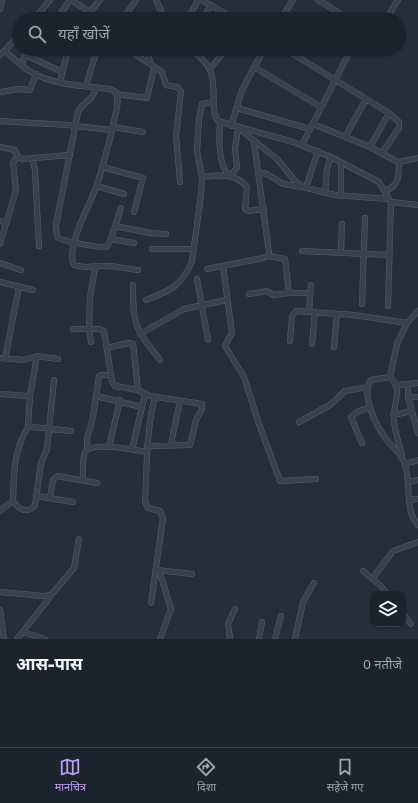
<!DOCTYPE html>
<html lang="hi">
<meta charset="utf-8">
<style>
:root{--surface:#1b232e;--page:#242b36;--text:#f1f3f6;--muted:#a0a4aa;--line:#39404a;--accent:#bca0f2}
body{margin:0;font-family:"Golos Text","Noto Sans Devanagari",sans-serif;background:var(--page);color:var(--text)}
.controls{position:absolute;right:12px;bottom:12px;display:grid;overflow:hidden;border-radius:8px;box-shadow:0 1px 3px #0004}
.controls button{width:36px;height:36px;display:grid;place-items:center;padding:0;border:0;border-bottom:1px solid var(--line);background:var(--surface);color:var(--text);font:20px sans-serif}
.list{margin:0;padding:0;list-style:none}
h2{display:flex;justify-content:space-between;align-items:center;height:52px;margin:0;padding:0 16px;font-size:17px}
h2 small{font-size:13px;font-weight:400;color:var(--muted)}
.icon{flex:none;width:22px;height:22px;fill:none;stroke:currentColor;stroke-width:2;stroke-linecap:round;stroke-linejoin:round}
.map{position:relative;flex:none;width:418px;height:639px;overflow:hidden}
.search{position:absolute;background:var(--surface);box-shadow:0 1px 3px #0004;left:12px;right:12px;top:12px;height:44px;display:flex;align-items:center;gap:10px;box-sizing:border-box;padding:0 14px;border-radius:22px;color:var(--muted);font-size:15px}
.sheet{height:108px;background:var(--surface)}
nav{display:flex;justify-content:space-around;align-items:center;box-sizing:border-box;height:56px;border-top:1px solid var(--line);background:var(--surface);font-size:11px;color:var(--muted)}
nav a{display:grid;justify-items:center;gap:2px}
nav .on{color:var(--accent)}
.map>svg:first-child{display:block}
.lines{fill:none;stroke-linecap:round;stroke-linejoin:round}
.minor-casing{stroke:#565f6c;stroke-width:6}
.minor{stroke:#38414e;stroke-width:5}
</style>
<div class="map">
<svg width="418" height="639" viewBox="0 0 418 639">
<rect width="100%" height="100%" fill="#242f3e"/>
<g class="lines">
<!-- minor casing -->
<g class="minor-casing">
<path id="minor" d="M71,0L90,12
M156,0L165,19
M201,0L235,19
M318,0L349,19
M0,9L2,0
M285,14L294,19
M34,19L50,0
M57,19L70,0
M84,19L100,0
M123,19L136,0
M188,19L198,0
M203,19L211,5
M281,19L293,0
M386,19L398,0
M127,49L150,64
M150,49C147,64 151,65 162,72L166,85L177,87L181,91L176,136L180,182
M191,49C198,55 206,61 210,70C217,84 210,113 218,121L293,142L331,157L379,182L391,202L418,205
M285,49L389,113L399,122V128L382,153
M5,51C12,57 21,66 29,71C52,85 83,86 110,89L116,92C120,102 115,116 113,125C109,145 103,165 97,185C91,203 65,247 74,265C86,269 92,266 103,266C114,265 127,269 138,270
M0,55L19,36
M26,55L62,72
M22,64L27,49
M254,67L321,107
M210,69L226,49
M60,82L68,49
M86,86L95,56L100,49
M96,87C93,102 83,101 78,112L56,225L57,237C61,241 100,248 107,247L111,239L121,208
M0,92L18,89L30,90L36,74
M116,94L147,98L154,68
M237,108L310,129
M0,121L67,125L112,130
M220,123C219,137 218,165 229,175
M313,124L370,147L394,160L399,162L418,158
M231,126L242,90L264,49
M113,127L143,132
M241,130L277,159L296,182L303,187L335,195L388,199
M345,137L366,99
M302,145L351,49
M0,147L15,150L18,157L22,159L70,155
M370,147L389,113
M32,158L35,170L39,246
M341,163V196
M102,167L143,178L134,212
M259,172L267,174L283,184L302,187
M231,176L237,167L235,149L238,128
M202,177C218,175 235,172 247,187L245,209L249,211L264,209
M97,186L124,194
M306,187L318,151
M385,191C399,186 399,175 399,162
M325,193L327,169L331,157
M0,221L7,223
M115,226L150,233L166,234
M111,239L134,243
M0,244L16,190L13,163L17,156
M152,249H193
M302,251L389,255
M341,252L342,224
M268,256L285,259L289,293
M0,263L21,270
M223,266L232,333L225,346L244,377L259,424L280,481L316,479
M207,269L263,258L268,256L269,253L254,142
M197,279L208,340
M0,282L33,290
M133,285C133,327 135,328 160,360
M249,294L267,291L273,295L289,293H310
M146,300C170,291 182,286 192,261L201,195L202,177L197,151L199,120L202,104L214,102
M362,304L365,218
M388,306L391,202
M309,311L311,285
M418,311L407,323L397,344L390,377L371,380C360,394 377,427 386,439C391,446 398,451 402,458C413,476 403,511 418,525
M73,329H99L104,331L112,382L115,386L138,390L150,396L202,404V409L196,420L190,445L147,446
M140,334L184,309L227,300
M290,341L292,316L296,311L354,315L407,323
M91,342L89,329L90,297L95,268
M312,344L315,312
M334,347L337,314
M107,348L128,343L133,344L138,390
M37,356L30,396L28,425L33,427L71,431
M0,358L24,360L37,356L58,359
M5,359L19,287
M390,377C404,389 392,406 394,421C395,433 399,444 402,455
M408,384V397L418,433
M397,385L418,383
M0,394L30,396
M96,396L142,407
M408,397H418
M393,415L412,411
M299,422L330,405L345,391L368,387
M362,443L351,417L357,412L370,407
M171,444L180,401
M109,447L120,400
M87,450V439L93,417L99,376L102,375H111
M132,450L145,394
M405,464L418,460
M83,480C83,472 82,459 85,452C91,441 136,450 147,452
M408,482L418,480
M37,496L73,502
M50,498L53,480L57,476L97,483
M410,500L418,499
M13,502C14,475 13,449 29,426
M0,511L11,502L15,503C20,511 29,513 35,505L41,463L47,449L54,380
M157,570L192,574
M159,570L171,609L160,639
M363,571L381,586L387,594
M372,579L393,551L418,542
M0,592L44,596L51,595L74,568L79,539
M151,603L163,518L160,511L148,508L145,501C147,466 146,431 155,397
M0,610L4,639
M403,614L411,624
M23,632L45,639
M17,639L51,596
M230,639L228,624L235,609
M259,639L262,622
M275,639L281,616
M295,639L303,602L314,583"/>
</g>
<!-- minor -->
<use href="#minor" class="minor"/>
</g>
</svg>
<div class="controls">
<button><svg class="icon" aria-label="layers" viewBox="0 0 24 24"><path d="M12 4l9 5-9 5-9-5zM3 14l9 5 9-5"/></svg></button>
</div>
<div class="search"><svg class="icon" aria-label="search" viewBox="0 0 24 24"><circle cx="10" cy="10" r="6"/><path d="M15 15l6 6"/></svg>यहाँ खोजें</div>
</div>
<section class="sheet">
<h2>आस-पास<small>0 नतीजे</small></h2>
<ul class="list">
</ul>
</section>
<nav>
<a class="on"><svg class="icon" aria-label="map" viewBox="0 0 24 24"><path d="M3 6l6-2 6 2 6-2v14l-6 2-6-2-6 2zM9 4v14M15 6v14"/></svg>मानचित्र</a>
<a><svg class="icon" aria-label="directions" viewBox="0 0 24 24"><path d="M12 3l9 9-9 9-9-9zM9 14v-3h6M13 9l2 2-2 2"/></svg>दिशा</a>
<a><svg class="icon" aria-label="saved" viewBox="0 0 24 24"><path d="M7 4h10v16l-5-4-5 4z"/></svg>सहेजे गए</a>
</nav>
